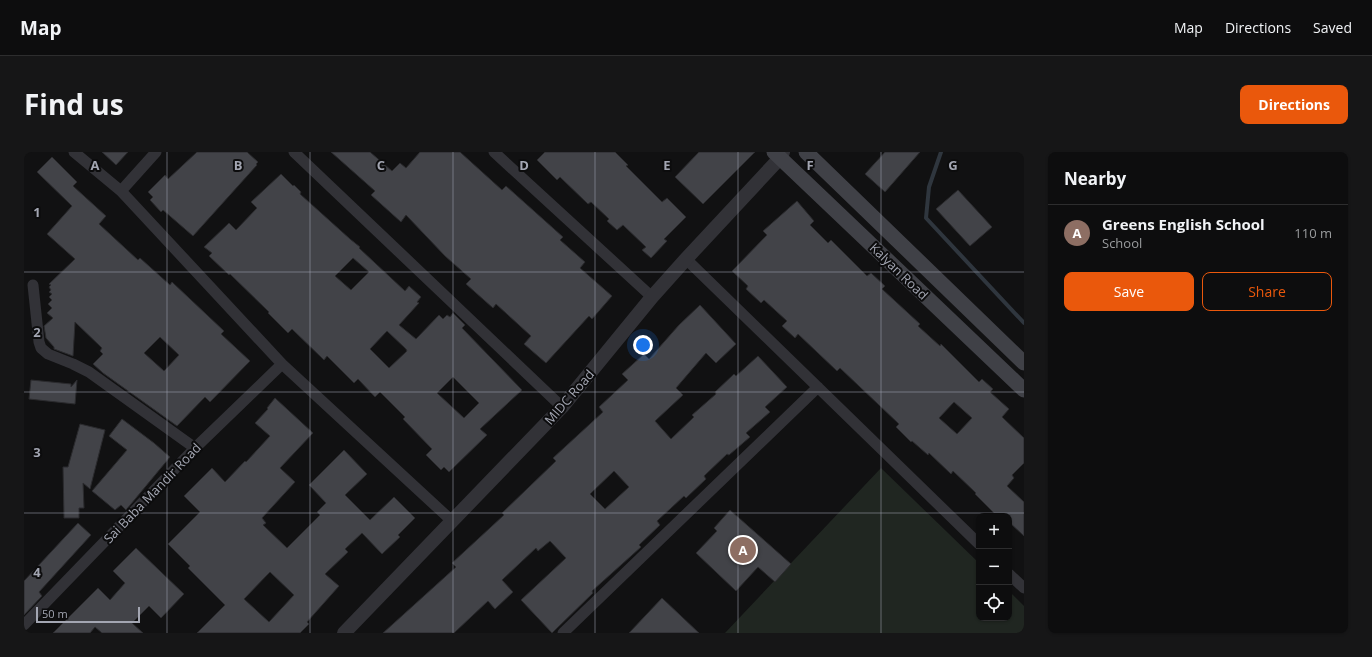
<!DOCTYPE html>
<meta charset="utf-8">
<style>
:root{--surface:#0d0d0e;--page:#161617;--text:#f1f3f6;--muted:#9a9c9e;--line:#2d2d2e;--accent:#ea580c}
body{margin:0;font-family:"Open Sans",sans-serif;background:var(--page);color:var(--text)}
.controls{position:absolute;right:12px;bottom:12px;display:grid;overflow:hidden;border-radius:8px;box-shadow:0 1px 3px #0004}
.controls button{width:36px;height:36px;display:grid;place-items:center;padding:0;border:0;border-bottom:1px solid var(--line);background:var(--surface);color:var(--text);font:20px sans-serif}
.scale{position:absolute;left:12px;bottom:10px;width:104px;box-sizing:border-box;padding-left:4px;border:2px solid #a3a6b2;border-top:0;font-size:11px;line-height:14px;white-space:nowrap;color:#a3a6b2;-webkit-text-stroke:3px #0c0c0d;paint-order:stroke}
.you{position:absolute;left:619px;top:193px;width:14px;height:14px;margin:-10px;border:3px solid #fff;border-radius:50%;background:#1a73e8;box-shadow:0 0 0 6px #1a73e833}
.badge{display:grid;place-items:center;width:26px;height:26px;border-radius:50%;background:var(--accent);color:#fff;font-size:13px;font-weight:700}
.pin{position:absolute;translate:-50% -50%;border:2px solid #fff;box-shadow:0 1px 4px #0006}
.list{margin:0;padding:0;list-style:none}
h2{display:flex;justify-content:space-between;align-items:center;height:52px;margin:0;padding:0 16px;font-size:17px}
h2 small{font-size:13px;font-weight:400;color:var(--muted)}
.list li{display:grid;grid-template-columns:26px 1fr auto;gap:12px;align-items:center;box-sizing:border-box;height:56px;padding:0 16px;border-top:1px solid var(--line)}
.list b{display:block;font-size:15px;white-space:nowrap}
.list p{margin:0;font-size:13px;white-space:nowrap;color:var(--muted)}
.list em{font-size:13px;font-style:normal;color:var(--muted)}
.actions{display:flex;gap:8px;padding:12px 16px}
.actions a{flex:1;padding:9px 0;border:1px solid var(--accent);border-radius:8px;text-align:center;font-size:14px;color:var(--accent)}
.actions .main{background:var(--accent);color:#fff}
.icon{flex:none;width:22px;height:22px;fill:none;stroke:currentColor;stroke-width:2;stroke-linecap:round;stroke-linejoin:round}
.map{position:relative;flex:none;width:1000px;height:481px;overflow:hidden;border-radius:8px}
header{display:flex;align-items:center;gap:24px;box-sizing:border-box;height:56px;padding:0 20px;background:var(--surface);border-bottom:1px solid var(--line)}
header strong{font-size:19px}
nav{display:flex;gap:22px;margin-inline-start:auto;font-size:14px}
.intro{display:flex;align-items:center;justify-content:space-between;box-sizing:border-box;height:96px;padding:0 24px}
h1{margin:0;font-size:28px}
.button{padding:10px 18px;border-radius:8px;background:var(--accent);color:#fff;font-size:14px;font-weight:700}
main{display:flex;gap:24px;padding:0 24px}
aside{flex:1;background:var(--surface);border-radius:8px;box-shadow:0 1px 3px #0004}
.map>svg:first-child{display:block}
.park{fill:#202621}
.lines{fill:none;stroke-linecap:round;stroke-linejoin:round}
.stream{stroke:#2f363e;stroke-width:4}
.building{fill:#424348;stroke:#2b2b2e;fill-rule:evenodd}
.minor{stroke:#323237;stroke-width:11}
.tertiary{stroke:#323237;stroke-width:14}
.secondary{stroke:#404147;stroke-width:15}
.grid{fill:none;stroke:#a3a6b2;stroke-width:1;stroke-opacity:0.55}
.labels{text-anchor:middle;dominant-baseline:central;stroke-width:4;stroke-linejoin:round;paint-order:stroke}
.street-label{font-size:13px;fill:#a3a6b2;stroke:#0c0c0d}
.grid-label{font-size:13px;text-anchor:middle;font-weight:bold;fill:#a3a6b2;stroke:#0c0c0d;stroke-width:4;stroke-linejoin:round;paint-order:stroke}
</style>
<header>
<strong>Map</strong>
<nav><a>Map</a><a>Directions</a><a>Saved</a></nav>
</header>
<div class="intro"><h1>Find us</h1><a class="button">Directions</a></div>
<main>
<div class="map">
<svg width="1000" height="481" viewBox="0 0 1000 481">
<rect width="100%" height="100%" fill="#111112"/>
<!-- park -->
<path class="park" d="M857,316L955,411V466H985V439L1000,454V481H701Z"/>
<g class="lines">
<!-- stream -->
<path class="stream" d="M917,0L905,35L902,66L1000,171"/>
</g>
<!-- building -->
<path class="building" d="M78,0H104L92,13Z
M173,0H223L234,10L232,12L233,13L169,84L139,58L137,60L126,48L129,45L124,40L141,23L144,27Z
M307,0H346L368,19L376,11L382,16L396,0H436L478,38L482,34L539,85L536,88L561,110L556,116L588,144L568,167L565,164L522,211L500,192L507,184L472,152L469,156L442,132L447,127L421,104L382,63L377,70L347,43L351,39Z
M521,0H591L604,13L602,14L638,50L643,46L662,65L640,87L643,89L627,106L618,98L622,95L599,73L593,78L583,69L585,67L567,50L564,52L536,25L533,28L513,8Z
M675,0H731L679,52L651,25Z
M861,0H896L861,40L841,22Z
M28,5L53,30L49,34L82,64L75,72L114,108L116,106L146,133L148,130L200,179L197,182L226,209L186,250L181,245L153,274L79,221L69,212L79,202L76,199L78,196L51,170L49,204L30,197V195L22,186L20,174L29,166L23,161L28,156L24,152L28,148L25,145L28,142L25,140L27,138L25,135L27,133L25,132L51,107L23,82L48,54L13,20ZM136,185L155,203L140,219L120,201Z
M257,22L269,34L270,33L277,40L276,42L326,87L336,95L335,96L381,139L385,134L397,145L393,150L395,151L375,173L392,187L415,163L419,167L423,163L426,165L429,161L441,173L438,176L498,238L456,277L463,283L425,320L420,315L417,318L402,303L408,297L379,267L381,265L356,240L351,245L334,227L330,231L303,204L300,208L268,177L264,181L244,161L245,160L206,122L205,123L185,104L188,101L180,95L205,71L212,78L233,56L227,50ZM329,106L345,120L327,138L311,124ZM363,179L382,197L383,199L365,216L346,197ZM429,225L455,251L440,266L413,241Z
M934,38L968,75L946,94L912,57Z
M773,49L790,69L786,73L804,91L807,88L843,124L847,121L861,134L858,137L896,172L894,174L916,194L917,192L955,230L958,227L969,237L966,240L985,257L978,265L1000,286V311L988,323L990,326L983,334L1000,350V384L985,370V364H973L951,342L952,341L929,319L927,322L905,301L904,303L888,289L887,290L872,275L875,272L816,216L813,219L774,182L771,186L758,174L763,169L740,148L737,151L722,137L724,134L708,119L743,83L739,79ZM930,250L948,266L933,282L915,266Z
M676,153L712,192L692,211L682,201L652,236L659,243L631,269L647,287L670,265L668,263L692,242L691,240L710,222L712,224L734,204L763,235L741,255L746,260L722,281L726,285L705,303L703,302L680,324L682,327L662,346L660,344L633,369L636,373L615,393L617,395L568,439L569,441L528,481L497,448L542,406L526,389L514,399L512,396L478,428L489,440L471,457L464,449L430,481H359L432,415L428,411L480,363L478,361L532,309L529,306L579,260L575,255L604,228L598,222L620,202L625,207L655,173ZM590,319L605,335L581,357L566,342Z
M7,228L47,232V235L53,228L51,252L5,247Z
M251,246L289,281L256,316L271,330L238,366L242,371L239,373L263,396L296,363L293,360L302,351L285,333L320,298L343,322L321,343L346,368L370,345L391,366L374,383L376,385L358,402L338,381L321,397L324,400L301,422L315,434L283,470L285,472L276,481H173L201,453L164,416L166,414L144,392L176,360L160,344L188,316L201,330L221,309L222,310L246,284L231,271L244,257L243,256ZM246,420L270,443L245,470L220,447Z
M98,267L130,291L146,305L102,358L97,353L91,358L68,339L103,298L85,284Z
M56,272L81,278L66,337L59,331L60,356H55V366H40L39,315H44Z
M706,358L767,412L751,430L734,415L712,439L672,401L693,379L690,376Z
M54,371L67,383L15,440L18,444L0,463V429Z
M112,396L160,442L137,466L125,454L108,471L119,481H78L71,475L66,481H29L74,436L86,448L101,431L89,419Z
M638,446L675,481H605Z"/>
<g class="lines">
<!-- minor -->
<path class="minor" d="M50,0L97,39L258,212L428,369
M270,0L538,255
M470,0L628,145
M97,39L132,0
M662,107L955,392
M9,133L15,190L17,196L24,202L49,212L65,220L171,296
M985,422L1000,436
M0,473L171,296L258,212
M539,481L794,235"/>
<!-- tertiary -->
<path class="tertiary" d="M320,481L538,255L628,145L662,107L756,6L759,0"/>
<!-- secondary -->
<path class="secondary" d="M750,0L1000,238
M782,0L1000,211"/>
</g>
<!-- grid -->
<path class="grid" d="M143,0V481M286,0V481M429,0V481M571,0V481M714,0V481M857,0V481M0,120H1000M0,240H1000M0,361H1000"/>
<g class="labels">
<!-- street labels -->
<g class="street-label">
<text transform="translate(875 119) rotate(44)">Kalyan Road</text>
<text transform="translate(545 245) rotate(-49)">MIDC Road</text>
<text transform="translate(128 341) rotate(-46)">Sai Baba Mandir Road</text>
</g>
</g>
<g class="grid-label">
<text x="71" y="18">A</text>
<text x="214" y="18">B</text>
<text x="357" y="18">C</text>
<text x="500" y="18">D</text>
<text x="643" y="18">E</text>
<text x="786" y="18">F</text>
<text x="929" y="18">G</text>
<text x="13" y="65">1</text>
<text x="13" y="185">2</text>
<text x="13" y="305">3</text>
<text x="13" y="425">4</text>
</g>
</svg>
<div class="controls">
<button>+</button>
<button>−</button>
<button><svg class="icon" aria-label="locate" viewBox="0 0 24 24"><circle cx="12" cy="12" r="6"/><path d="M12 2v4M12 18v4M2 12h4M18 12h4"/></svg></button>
</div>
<div class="scale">50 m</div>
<div class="you"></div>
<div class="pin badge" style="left:719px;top:398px;background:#8d6e63">A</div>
</div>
<aside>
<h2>Nearby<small></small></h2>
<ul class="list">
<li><span class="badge" style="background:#8d6e63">A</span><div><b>Greens English School</b><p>School</p></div><em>110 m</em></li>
</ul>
<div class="actions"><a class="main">Save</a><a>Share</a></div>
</aside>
</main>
